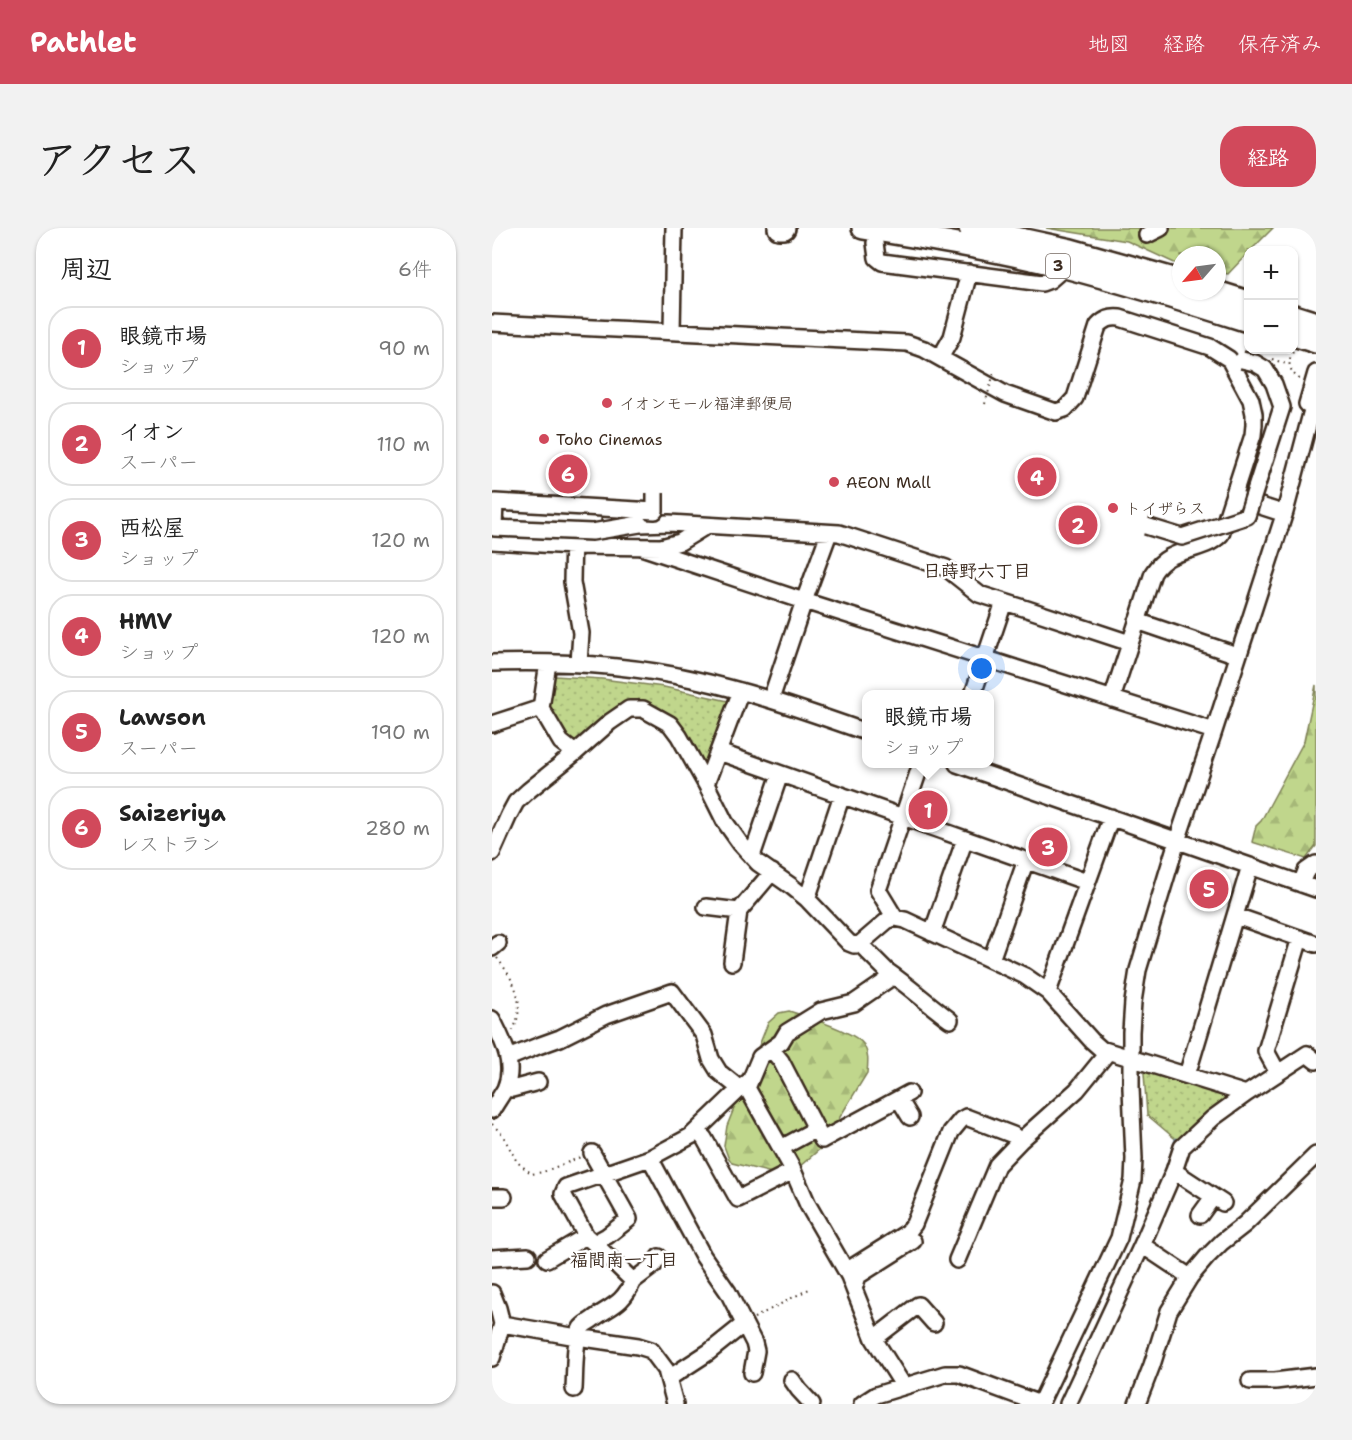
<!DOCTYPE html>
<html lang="ja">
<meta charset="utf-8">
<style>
:root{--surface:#fff;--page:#f2f2f2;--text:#222;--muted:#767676;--line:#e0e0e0;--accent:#d1495b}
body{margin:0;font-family:"Shantell Sans","Klee One",sans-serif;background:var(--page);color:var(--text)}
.controls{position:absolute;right:18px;top:18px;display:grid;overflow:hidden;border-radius:12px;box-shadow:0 2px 4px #0004}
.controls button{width:54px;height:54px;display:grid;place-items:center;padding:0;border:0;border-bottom:2px solid var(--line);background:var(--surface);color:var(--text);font:30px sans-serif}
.compass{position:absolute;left:680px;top:18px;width:54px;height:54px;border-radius:50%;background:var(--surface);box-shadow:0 2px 4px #0004;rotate:242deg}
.you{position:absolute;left:490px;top:441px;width:21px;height:21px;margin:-15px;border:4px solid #fff;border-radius:50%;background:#1a73e8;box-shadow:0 0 0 9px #1a73e833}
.badge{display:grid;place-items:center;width:39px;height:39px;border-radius:50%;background:var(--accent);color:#fff;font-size:20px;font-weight:700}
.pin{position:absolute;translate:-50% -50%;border:3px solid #fff;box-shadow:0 2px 6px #0006}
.popup{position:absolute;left:370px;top:462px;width:132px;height:78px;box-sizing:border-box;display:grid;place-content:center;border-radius:12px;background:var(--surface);filter:drop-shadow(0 2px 4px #0005);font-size:20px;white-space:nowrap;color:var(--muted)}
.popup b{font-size:22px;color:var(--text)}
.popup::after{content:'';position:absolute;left:50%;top:100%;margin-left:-12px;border:12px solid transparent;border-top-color:var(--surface)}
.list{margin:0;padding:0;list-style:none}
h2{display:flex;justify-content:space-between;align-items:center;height:78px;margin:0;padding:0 24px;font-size:26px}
h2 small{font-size:20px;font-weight:400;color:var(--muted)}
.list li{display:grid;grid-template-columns:39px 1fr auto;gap:18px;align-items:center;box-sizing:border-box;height:84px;margin:0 12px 12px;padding:0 12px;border:2px solid var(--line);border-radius:24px}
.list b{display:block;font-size:22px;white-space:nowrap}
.list p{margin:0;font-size:20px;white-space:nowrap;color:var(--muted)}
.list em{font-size:20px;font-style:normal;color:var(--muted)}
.map{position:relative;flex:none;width:824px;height:1176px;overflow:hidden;border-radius:24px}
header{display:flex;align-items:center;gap:36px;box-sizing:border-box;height:84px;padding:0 30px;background:var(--accent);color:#fff}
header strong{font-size:28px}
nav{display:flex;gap:33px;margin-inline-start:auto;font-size:21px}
.intro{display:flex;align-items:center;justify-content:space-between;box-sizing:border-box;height:144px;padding:0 36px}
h1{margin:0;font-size:42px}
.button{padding:15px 27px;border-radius:24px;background:var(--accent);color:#fff;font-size:21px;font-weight:700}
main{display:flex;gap:36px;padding:0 36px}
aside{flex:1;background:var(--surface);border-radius:24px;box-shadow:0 2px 4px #0004}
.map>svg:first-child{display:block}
.forest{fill:url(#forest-firs);stroke:#7e8055;stroke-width:1.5}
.park{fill:url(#park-dots);stroke:#7e8055;stroke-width:1.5}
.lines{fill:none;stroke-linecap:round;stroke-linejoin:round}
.stream{stroke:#768ca2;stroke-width:3}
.minor-casing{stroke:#3b2a1e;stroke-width:20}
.highway-casing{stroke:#3b2a1e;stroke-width:26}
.path{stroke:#3b2a1e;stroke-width:2;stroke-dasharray:1.5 4.5;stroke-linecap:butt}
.minor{stroke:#fff;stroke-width:15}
.highway{stroke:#fff;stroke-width:21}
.minor-bridge-casing{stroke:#3b2a1e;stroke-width:20;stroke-linecap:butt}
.path-bridge{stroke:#3b2a1e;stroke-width:2;stroke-dasharray:1.5 4.5;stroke-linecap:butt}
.minor-bridge{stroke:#fff;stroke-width:15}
.poi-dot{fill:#d1495b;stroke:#fff;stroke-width:2}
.labels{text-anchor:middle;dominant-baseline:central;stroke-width:5;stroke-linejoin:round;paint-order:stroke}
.shield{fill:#fff;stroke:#766a62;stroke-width:1.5}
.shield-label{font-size:15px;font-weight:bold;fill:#3b2a1e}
.poi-label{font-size:16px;fill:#3b2a1e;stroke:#fff;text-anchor:start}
.neighbourhood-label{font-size:18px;font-weight:bold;fill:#3b2a1e;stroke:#fff}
</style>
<header>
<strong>Pathlet</strong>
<nav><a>地図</a><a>経路</a><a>保存済み</a></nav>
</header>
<div class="intro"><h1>アクセス</h1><a class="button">経路</a></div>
<main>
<aside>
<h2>周辺<small>6件</small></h2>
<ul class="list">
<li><span class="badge">1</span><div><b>眼鏡市場</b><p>ショップ</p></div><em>90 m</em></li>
<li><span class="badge">2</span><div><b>イオン</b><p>スーパー</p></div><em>110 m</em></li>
<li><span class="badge">3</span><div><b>西松屋</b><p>ショップ</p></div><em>120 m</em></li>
<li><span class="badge">4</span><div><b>HMV</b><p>ショップ</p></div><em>120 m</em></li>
<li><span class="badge">5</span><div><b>Lawson</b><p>スーパー</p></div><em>190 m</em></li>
<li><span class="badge">6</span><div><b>Saizeriya</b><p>レストラン</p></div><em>280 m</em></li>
</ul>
</aside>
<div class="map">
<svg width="824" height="1176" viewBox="0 0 824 1176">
<defs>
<pattern id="forest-firs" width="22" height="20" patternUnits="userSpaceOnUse" patternTransform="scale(1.5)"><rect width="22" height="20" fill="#c0d68c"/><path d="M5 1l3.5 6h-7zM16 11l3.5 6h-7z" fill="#a6b878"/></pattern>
<pattern id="park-dots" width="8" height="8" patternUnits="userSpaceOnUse" patternTransform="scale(1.5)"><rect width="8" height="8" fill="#c0d68c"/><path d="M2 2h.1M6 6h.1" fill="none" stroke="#a6b878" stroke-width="1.8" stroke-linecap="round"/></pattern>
</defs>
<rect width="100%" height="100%" fill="#fff"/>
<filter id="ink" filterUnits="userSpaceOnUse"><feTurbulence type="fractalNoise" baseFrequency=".0167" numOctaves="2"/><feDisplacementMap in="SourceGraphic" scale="12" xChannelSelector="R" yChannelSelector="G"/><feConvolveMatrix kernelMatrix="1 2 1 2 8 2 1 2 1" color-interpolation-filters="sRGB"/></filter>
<g filter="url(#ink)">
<!-- forest -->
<path class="forest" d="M554,0H781L759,22H756V25L736,46L725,44V27H689V38L635,13Z
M824,457V618L814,631L760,614L764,598L769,593L812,513Z
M297,783C313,788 364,804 372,817C377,826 376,835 375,845L329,920L308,938L292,945H280L240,935L236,929L232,918L235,898L276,795L287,785Z"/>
<!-- park -->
<path class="park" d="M63,448L110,451L172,459L236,473L238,477L216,541H211L155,476L81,517L76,515L56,479L58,452Z
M657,841L735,866L738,871L687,914L655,887L652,845Z"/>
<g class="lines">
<!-- stream -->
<path class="stream" d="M669,955L684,911"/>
<!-- minor casing -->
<g class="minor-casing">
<path id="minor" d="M655,7L669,0
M383,15L385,30L390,34L550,55L558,52L573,39
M0,95L415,115L432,121L448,130L513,166L564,184L573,181L583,170L606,98C613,91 618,89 628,90L718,119L737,131L759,172L762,186V197L761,207L729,306C709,327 678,317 661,345L620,471
M180,103L182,0
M448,130L460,109L477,45
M815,176L824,145
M747,271L784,283
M148,296L177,295L347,305L454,340L487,366L535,381L638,415
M27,300L14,299L13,284L101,288L100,304
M69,303L81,304L80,354L89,405L87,435
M0,313L80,318L169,319L188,314L214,298
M149,319L312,373L722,503
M645,393L739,425
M0,435C67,433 134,436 200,451C260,464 317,484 374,504
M56,435L49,480L69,514L83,525
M481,466L512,374
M279,471L312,373L337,305
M0,496L49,480
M227,524L595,654
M465,536L824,661
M214,556L249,463
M0,625L17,587L24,574L36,563L83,525L118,494L137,481H151L178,496L187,508L214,556L233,594L248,615L266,635L299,658L315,671L357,715L362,717L368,716L396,692L403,690L413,692L533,748L556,764L600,813L609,821L754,866
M260,628L288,546
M809,656L814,643L824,636
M315,671L350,567
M214,679L247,683L280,644
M744,688L824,716
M403,690L386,662L429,536
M440,705L473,611
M0,720L6,715
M499,732L534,632
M240,734L247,683
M395,743C417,758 436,776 458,792
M556,764L619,589
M0,791C11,813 24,836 13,861C9,868 4,875 0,882
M280,822L289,833L330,912L417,865
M16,830L46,818L68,810L114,787L180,764L212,807L219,831L227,844L242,856
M786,845L774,823L808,710
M695,847L758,638
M14,858L20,861L46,854
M407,871L418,889
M205,904L212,910L246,971L301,943
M289,920L324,901
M100,925L137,991L115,1008L102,1015L94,1008L71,966L74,959L158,930L199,908L251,858L256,854
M158,930L211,1028L236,1064L262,1115L264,1123L260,1145
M682,943L731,975
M0,969H12
M708,987L721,969
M650,1017L698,1049
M0,1030L36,1028
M55,1031L94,1008
M465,1032L505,937L528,913L585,862L616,824
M354,1043L416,1004L422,996L459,904L469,892L474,889L521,907L528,913
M141,1053L162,1037L167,1029
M362,1061L357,1048L316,977L299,938L255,860L268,829L289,814L295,804L329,783L362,775L397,751L395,743L368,716
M0,1065L6,1080L10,1096L0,1130
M10,1096L85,1109L146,1118L159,1122L174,1142L183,1176
M382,1111L426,1077L442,1095
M177,1150L217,1124L252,1096
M300,1152L307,1162L320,1176
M758,1153H783L824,1148
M411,1157L382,1111L362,1061L366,1048L421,1013
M82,1161C83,1147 82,1111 89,1100C92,1096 97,1094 101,1091C120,1077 130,1077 141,1053L102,1015
M370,1176L384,1167L453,1146H467L548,1176
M548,1176L627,1010L641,952L642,931L639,860V804L641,774L646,742L685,613L722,503L793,284L824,167
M576,1176L650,1017L682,943L690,919L721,890L754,866L815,826L824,833
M645,1176L660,1137L677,1083L698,1049L715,1029L730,1014L753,996L824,927"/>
</g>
<!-- highway casing -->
<g class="highway-casing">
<path id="highway" d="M287,0H292
M371,0C439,11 506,22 573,39C635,55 696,74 756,93
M478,0L579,22L689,53
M721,63L756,74
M802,88L824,95
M802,107L824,114"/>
</g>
<!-- path -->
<path class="path" d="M801,124C794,135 798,145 809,152
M780,131L797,137
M5,730C23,753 35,776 20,804
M0,896L10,906L25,934L40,946L51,944L89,929
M262,1090L317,1061"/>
<!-- minor -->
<use href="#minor" class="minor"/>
<!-- highway -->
<use href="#highway" class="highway"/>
<!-- minor-bridge casing -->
<g class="minor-bridge-casing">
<path id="minor-bridge" d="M148,296L100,304L2,300L3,274L163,283V265
M654,298L690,309L755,288L790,179L782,156L773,141L763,135L750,132"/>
</g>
<!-- path-bridge -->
<path class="path-bridge" d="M493,176L502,145"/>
<!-- minor-bridge -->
<use href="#minor-bridge" class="minor-bridge"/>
</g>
</g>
<!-- markers -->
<g class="poi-dot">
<circle cx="115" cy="175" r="6"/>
<circle cx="52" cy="211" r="6"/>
<circle cx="342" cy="254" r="6"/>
<circle cx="621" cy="280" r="6"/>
</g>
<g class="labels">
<!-- shield labels -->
<rect class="shield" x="554" y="26" width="24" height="24" rx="4.5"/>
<g class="shield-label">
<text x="566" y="38">3</text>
</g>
<!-- poi labels -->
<g class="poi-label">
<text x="127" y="175">イオンモール福津郵便局</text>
<text x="64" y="211">Toho Cinemas</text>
<text x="354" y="254">AEON Mall</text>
<text x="633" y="280">トイザらス</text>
</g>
<!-- neighbourhood labels -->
<g class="neighbourhood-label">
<text x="485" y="343">日蒔野六丁目</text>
<text x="132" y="1032">福間南一丁目</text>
</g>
</g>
</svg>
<div class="controls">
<button>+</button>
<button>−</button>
</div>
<svg class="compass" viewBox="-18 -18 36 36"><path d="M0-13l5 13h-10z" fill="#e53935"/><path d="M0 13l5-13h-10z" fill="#767676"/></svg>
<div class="you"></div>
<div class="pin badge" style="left:436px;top:582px">1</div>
<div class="popup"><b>眼鏡市場</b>ショップ</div>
<div class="pin badge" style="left:586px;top:297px">2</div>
<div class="pin badge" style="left:556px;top:619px">3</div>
<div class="pin badge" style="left:545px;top:249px">4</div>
<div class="pin badge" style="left:717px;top:661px">5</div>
<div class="pin badge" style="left:76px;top:246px">6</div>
</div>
</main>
